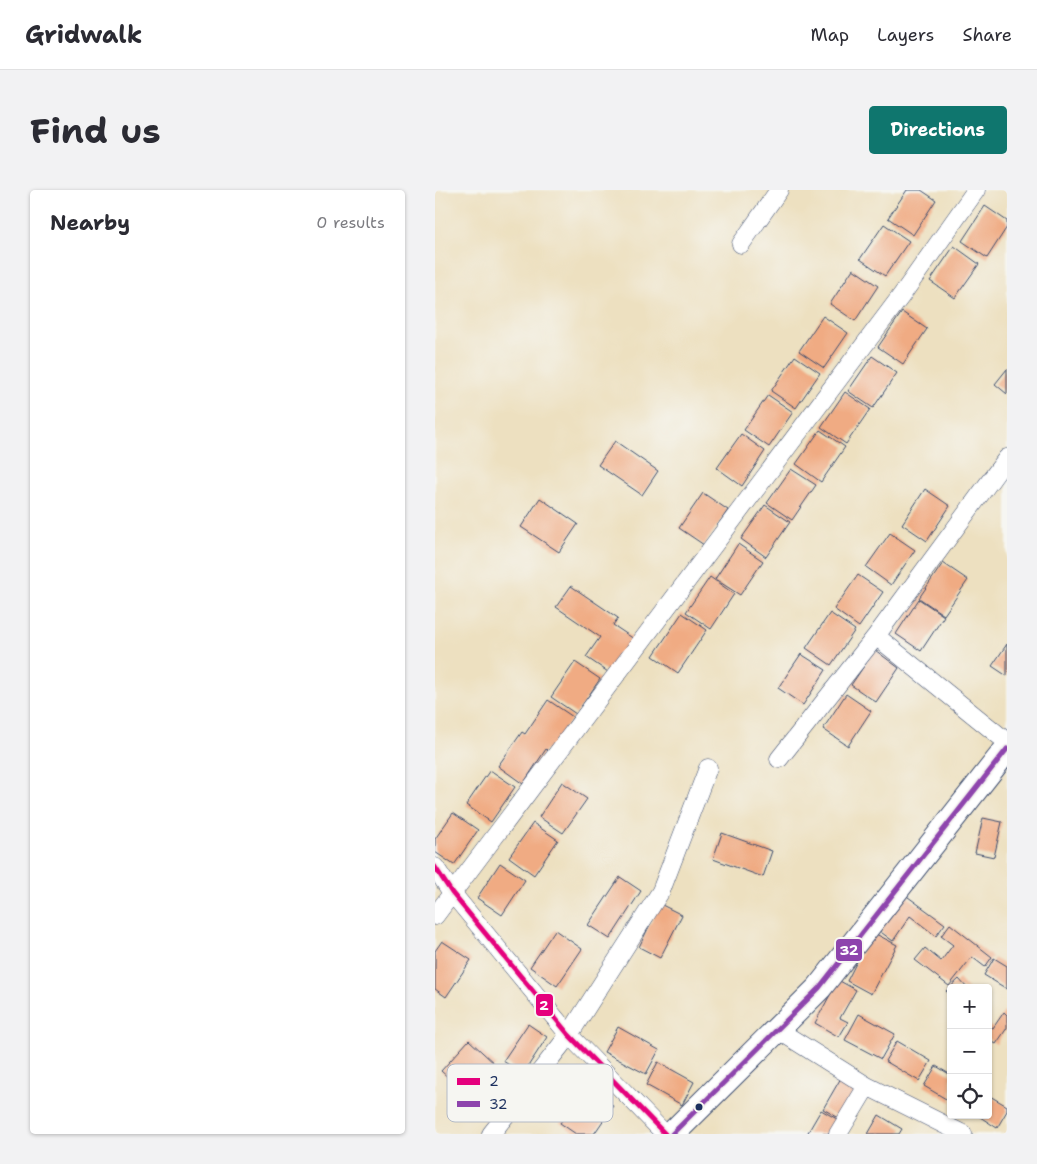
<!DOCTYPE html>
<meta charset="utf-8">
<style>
:root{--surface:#fff;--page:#f2f2f3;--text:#2b2b33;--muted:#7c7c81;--line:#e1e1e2;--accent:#0f766e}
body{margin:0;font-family:"Shantell Sans",sans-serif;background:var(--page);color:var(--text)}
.controls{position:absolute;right:15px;bottom:15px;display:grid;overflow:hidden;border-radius:5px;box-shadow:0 1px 4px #0004}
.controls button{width:45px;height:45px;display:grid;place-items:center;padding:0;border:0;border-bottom:1px solid var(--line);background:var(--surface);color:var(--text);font:25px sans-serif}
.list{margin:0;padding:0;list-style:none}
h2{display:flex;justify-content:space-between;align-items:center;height:65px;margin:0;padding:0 20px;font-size:21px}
h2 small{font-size:16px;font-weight:400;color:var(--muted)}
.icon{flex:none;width:28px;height:28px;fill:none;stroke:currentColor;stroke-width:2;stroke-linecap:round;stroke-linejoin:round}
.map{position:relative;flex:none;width:572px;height:944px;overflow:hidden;border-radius:5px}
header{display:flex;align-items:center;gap:30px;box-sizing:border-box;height:70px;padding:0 25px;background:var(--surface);border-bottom:1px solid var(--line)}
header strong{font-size:24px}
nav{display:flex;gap:28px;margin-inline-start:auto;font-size:18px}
.intro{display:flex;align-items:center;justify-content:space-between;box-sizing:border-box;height:120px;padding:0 30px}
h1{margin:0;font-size:35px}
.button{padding:12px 22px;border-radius:5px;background:var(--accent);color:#fff;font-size:18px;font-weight:700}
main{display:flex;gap:30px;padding:0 30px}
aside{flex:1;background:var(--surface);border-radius:5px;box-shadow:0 1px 4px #0004}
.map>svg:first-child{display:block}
.building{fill:#f0ab83}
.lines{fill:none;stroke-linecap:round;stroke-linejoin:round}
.minor-casing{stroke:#3a4a6d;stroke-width:19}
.secondary-casing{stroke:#3a4a6d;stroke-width:27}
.minor{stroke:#fff;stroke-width:18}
.secondary{stroke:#fff;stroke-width:25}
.bus-1-casing{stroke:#f6f6f2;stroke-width:9}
.bus-2-casing{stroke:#f6f6f2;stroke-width:9}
.bus-1{stroke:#e5007d;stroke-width:5}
.bus-2{stroke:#8e44ad;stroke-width:5}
.bus-dot{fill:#1b2f5e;stroke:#f6f6f2;stroke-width:2}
.key{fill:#f6f6f2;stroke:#b4bac6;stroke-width:1}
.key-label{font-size:14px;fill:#1b2f5e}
.line-badge{stroke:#f6f6f2;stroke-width:2}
.badge-label{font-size:14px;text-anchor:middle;font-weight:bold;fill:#fff}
</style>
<header>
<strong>Gridwalk</strong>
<nav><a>Map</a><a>Layers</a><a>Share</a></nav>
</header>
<div class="intro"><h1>Find us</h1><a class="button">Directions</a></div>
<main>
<aside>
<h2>Nearby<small>0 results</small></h2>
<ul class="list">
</ul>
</aside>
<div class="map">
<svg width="572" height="944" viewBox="0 0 572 944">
<rect width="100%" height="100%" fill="#f6f6f2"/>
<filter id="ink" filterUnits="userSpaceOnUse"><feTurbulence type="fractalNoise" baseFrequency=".02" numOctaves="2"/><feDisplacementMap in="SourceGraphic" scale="10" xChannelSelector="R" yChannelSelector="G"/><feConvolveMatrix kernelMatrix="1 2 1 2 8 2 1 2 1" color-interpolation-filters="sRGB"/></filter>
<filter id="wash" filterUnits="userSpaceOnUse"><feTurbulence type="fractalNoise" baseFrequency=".0096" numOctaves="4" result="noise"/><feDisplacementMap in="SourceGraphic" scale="20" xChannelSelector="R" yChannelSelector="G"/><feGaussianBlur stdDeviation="1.12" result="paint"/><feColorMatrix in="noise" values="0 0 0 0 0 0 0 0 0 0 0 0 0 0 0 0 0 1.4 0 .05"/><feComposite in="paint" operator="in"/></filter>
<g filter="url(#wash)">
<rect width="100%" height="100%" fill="#ede0c0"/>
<g id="blocks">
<!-- building -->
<path class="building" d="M472,0H486L501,10L478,45L453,28Z
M550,16L572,31V37L552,68L527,51Z
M449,34L474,51L450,86L425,69Z
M519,56L544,74L520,108L495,91Z
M418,79L443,96L420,131L395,114Z
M467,122L492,139L468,174L443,157Z
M388,126L413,143L389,178L364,161Z
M360,166L385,183L361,218L336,201Z
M437,166L462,183L438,218L413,201Z
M572,179V204L560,194Z
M410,202L435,219L411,254L386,237Z
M333,205L358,222L334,257L309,240Z
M385,240L410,257L386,292L361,274Z
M306,244L330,261L307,296L282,278Z
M180,251L223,281L207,305L163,275Z
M356,279L381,295L357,330L332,313Z
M490,299L515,316L492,351L467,334Z
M268,303L293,320L269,355L244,338Z
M105,308L143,334L124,362L86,337Z
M330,315L355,332L331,367L306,349Z
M455,343L480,360L456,395L431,377Z
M303,354L328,371L305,405L280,389Z
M508,373L533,390L509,425L484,408Z
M423,385L448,402L424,437L399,419Z
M275,387L299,404L276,439L251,422Z
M136,396L183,428L178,435L199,449L176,484L151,467L165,447L121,417Z
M484,409L509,426L486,461L461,444Z
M247,423L272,440L243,483L218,466Z
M395,423L420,440L396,475L371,458Z
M572,454V486L557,476Z
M440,460L464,478L441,512L416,495Z
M366,464L391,480L368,515L343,498Z
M140,472L165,489L141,524L116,507Z
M411,504L436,521L413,556L388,539Z
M113,510L138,527L114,562L111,559L88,594L63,576L87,542L90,544Z
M55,580L80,597L56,632L31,615Z
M127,592L152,609L128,643L104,627Z
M18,623L43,640L19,675L0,662V649Z
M548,628L567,632L559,667L540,663Z
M98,633L123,650L99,685L74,667Z
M287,643L337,661L328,687L278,669Z
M65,673L90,690L67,725L42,708Z
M185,687L206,701L175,749L153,735Z
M469,704L510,734L501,746L475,726L458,751L443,740Z
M225,714L247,725L225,768L204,757Z
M515,734L557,767L550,777L537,767L514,796L480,770L490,758L506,771L518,755L506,746Z
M120,740L147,759L122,796L95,777Z
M437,742L462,755L436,804L412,791Z
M7,751L36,770L11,807L0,799V761Z
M559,768L572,776V799L549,785Z
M524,789L532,798H516V806L511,801Z
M403,790L421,800L405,828L413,832L404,847L380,833Z
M569,822L572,825V838L561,854L553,849V835L558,838Z
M424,824L460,844L446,869L410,850Z
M93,834L112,847L88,884L68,871Z
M183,837L224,860L211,884L169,862Z
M34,850L61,875L33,905L6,881Z
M462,851L496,871L484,891L450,871Z
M223,872L259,892L247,915L211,895Z
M501,876L516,885V912L489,896Z
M410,881L433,894L411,932L388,919Z
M150,896L178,916L159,944H141L125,933Z
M553,905L572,916V921L562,938L542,925H553Z
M386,920L409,933L402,944H372Z
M444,925L467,939L464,944H433Z"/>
</g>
</g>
<g filter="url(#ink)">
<use href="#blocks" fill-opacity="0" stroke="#3a4a6d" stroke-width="1"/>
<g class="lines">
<!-- minor casing -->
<g class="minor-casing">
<path id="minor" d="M306,54L344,0
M441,446L572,268
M344,569L441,446L572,552
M0,677L17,703L134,845L230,944
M0,726L466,106L541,0
M343,840L432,896L528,944
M56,944L134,845L226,701L273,578
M403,944L432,896"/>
</g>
<!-- secondary casing -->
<g class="secondary-casing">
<path id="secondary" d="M237,944L384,798L572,559"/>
</g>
<!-- minor -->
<use href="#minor" class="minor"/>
<!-- secondary -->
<use href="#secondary" class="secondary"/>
<!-- bus-1 casing -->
<g class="bus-1-casing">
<path id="bus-1" d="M0,677L17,703L134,845L230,944"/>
</g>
<!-- bus-2 casing -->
<g class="bus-2-casing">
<path id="bus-2" d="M237,944L384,798L572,559"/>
</g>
<!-- bus-1 -->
<use href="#bus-1" class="bus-1"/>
<!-- bus-2 -->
<use href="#bus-2" class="bus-2"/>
</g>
</g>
<!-- markers -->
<circle class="bus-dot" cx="264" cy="917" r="4.5"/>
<!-- legend -->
<rect x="12" y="874" width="166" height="58" rx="8" class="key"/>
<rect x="22" y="888" width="23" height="7" fill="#e5007d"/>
<rect x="22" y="911" width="23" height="6" fill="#8e44ad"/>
<g class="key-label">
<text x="54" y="896">2</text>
<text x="54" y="919">32</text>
</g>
<g class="line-badge">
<rect x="400" y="748" width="28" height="24" rx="5" fill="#8e44ad"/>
<rect x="100" y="803" width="19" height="24" rx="5" fill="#e5007d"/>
</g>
<g class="badge-label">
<text x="414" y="765">32</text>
<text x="109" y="820">2</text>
</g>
</svg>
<div class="controls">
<button>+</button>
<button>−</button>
<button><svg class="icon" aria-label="locate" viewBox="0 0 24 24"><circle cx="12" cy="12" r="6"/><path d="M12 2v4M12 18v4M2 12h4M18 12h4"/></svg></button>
</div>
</div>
</main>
